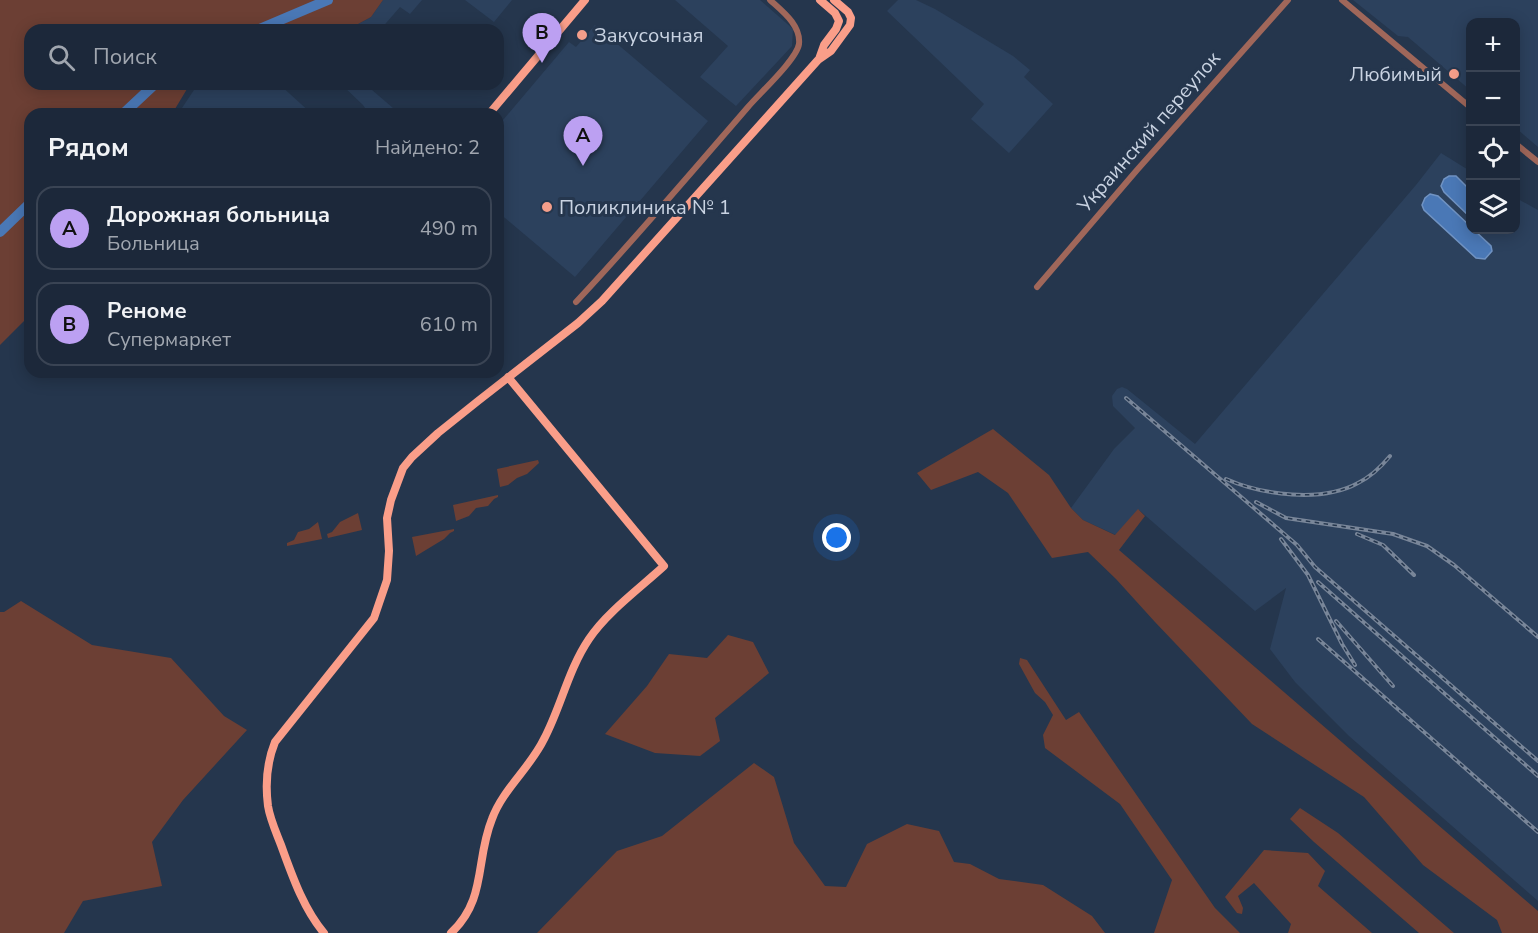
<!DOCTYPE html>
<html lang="ru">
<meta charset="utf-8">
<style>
:root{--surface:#1c283a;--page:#293445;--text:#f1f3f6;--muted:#a0a6af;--line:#3a4454;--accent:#bca0f2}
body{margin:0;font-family:"Nunito Sans",sans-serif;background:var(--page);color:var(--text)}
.controls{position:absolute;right:18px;top:18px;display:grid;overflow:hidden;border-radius:12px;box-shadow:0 3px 15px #0003}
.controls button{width:54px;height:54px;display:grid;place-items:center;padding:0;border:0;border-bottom:2px solid var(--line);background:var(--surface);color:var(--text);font:30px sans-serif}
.you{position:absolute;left:837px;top:538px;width:21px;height:21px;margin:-15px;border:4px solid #fff;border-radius:50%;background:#1a73e8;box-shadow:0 0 0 9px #1a73e833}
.badge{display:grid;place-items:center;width:39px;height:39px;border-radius:50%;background:var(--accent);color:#111;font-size:20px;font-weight:700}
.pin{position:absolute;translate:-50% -50px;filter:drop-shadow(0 2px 3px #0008)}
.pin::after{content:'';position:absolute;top:32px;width:21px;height:18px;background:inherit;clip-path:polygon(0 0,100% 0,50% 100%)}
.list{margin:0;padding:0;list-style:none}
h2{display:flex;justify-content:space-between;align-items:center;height:78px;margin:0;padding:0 24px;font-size:26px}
h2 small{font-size:20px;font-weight:400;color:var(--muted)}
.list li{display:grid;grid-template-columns:39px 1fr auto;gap:18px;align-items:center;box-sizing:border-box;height:84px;margin:0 12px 12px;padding:0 12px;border:2px solid var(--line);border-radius:18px}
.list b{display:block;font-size:22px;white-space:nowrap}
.list p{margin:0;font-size:20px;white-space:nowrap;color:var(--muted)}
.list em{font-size:20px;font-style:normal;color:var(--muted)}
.icon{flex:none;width:33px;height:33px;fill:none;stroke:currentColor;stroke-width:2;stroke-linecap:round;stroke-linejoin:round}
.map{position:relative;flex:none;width:1538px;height:933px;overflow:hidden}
.search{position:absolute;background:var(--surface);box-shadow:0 3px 15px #0003;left:24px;top:24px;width:480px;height:66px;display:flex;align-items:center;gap:15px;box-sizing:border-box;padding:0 21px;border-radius:18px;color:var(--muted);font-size:22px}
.panel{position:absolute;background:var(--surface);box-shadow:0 3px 15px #0003;left:24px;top:108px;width:480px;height:270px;border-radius:18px}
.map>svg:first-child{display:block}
.built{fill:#2c415d}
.green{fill:#6c3f34}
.water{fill:#4a78b6;stroke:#7093c3;stroke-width:1.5}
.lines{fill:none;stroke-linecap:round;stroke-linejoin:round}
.river{stroke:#4a78b6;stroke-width:10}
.minor{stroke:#a0675a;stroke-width:6}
.major{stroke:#fa9e89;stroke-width:8}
.rail-casing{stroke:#798699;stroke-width:4}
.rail{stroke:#25364d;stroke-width:1.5;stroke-dasharray:4.5;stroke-linecap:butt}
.poi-dot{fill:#f49e8a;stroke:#25364d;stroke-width:2}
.labels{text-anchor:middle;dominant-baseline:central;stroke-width:6;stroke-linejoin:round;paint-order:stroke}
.poi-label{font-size:20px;fill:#c9d3e2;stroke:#25364d;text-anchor:start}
.street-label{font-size:20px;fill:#c9d3e2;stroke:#25364d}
</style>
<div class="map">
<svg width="1538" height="933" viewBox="0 0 1538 933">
<rect width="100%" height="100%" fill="#25364d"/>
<!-- built -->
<path class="built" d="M383,0H422L410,14L400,7L380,30H347L371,17Z
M465,0H512L494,22Z
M675,0H760L793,29L792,46L736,106L700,77L728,46Z
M898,0H916L935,9L1013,56L1030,70L1024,77L1053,104L1009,153L971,119L984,104L887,11Z
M1353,0H1538V147L1516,128V22H1470V90L1408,37L1398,36Z
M595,25L708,121L575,277L498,212V126L569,42L576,47Z
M198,84H279L312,114H178Z
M341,84H365L400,114H369L363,105Z
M1441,153L1470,171V230H1516V198L1538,210V901L1349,736L1295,682L1270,649L1286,588L1255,611L1139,510L1116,535L1083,520L1071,508L1114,449L1135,428L1113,406L1112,396L1117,389L1122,387L1127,389L1195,444L1416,185Z"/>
<!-- green -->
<path class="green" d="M0,0H383L371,17L347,30H290L281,26L271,30H30V84H190L172,114H30V315L0,345Z
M993,429L1049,475L1071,508L1083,520L1115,535L1138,509L1145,516L1119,550L1538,911V933H1502L1497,920L1423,865L1364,797L1252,724L1155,622L1116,579L1088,552L1052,558L1008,493L978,472L931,490L917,473Z
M538,460L539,463L527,474L517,478L508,485L500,487L497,469Z
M498,495V497L494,499L488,506L476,508L469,516L456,521L453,505Z
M358,513L362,530L328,538L327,534L332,532L340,522Z
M318,522L322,539L287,546V543L294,540L298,532L309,529Z
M454,529V531L450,533L444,539L416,556L412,537Z
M21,601L92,645L171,658L224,716L247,730L183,800L152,842L162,886L83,901L64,933H0V612H4Z
M728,635L753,642L769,673L715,718L720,741L700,756L655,753L605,734L647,686L669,654L707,658Z
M1020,658L1027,660L1066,720L1079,712L1215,908L1240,933H1154L1172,880L1120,804L1045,748L1043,735L1053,715L1045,702L1035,693L1019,664Z
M754,763L774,777L794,843L825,886L846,887L867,844L907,824L939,831L954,862L970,864L999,879L1043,885L1092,916L1105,933H537L617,851L662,836Z
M1300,808L1338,833L1454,933H1419L1314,842L1290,819Z
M1264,850L1308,853L1325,871L1318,886L1372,933H1288L1291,924L1254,883L1238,896L1243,908L1242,914L1237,913L1225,897Z"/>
<!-- water -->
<path class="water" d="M1449,176H1456L1470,190V217L1444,192L1441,186L1444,179Z
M1430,194L1438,196L1470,226V230H1474L1491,246L1492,251L1485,259L1476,258L1424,210L1422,205L1425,198Z"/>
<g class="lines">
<!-- river -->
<path class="river" d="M257,30L328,0
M123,114L155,84
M0,232L30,203"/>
<!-- minor -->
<path class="minor" d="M1342,0L1470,107
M1516,144L1538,162
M1037,287L1137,170L1288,0
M576,302C635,239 691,173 748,107C759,94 797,59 799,44C801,25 782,11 770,0"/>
<!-- major -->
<path class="major" d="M819,59L824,45L836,29L839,21L835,13L820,0
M489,114L585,0
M324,933C303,908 292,875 281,845C276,832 270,819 268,806C265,783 267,762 275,742L374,618L387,580L389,551L387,518L391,500L403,468L412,457L438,433L478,401L578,323L602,301L818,60L831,51L850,25L851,18L848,12L834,0
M451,933C487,899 475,861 492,819C503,789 530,768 544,739C561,707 568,670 589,639C606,613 640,588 664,566L508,377"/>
<!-- rail casing -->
<g class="rail-casing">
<path id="rail" d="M1126,398L1297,545L1315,567L1538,761
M1226,479C1262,495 1322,503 1358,483C1370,477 1381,467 1390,456
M1256,502L1286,518L1393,534L1427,546L1454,565L1538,637
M1357,534L1383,545L1414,575
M1281,539L1308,575L1342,644L1355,665
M1318,582L1538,776
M1336,621L1393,686
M1318,639L1538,832"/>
</g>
<!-- rail -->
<use href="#rail" class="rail"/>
</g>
<!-- markers -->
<g class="poi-dot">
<circle cx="582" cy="35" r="6"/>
<circle cx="1454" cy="74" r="6"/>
<circle cx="547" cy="207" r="6"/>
</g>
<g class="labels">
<!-- poi labels -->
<g class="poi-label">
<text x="594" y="35">Закусочная</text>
<text x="1442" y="74" text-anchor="end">Любимый</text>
<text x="559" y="207">Поликлиника № 1</text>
</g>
<!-- street labels -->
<g class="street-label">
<text transform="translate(1149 132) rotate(-49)">Украинский переулок</text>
</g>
</g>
</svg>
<div class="controls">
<button>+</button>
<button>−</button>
<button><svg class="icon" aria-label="locate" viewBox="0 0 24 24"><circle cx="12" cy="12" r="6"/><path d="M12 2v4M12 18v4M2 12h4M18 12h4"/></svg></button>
<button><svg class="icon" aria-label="layers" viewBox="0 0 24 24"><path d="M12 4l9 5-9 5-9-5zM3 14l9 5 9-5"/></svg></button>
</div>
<div class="you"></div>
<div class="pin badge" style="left:583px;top:166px">A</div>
<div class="pin badge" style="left:542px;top:63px">B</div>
<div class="search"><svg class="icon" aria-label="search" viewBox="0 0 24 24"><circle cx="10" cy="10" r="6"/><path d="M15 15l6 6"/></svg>Поиск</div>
<section class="panel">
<h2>Рядом<small>Найдено: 2</small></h2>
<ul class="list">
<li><span class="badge">A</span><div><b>Дорожная больница</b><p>Больница</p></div><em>490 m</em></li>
<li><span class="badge">B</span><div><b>Реноме</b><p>Супермаркет</p></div><em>610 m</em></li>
</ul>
</section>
</div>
